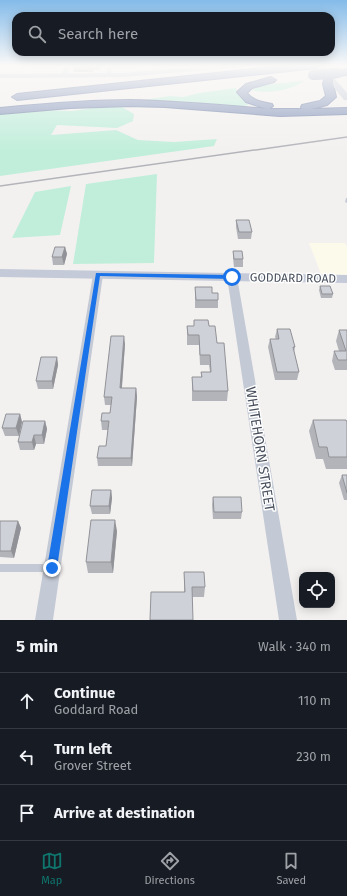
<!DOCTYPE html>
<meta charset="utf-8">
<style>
:root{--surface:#171b24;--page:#242831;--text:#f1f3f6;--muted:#9ea1a6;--line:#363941;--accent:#0f766e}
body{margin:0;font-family:"Fira Sans",sans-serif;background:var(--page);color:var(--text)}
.controls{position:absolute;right:12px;bottom:12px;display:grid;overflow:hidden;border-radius:8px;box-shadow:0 2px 10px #0003}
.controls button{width:36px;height:36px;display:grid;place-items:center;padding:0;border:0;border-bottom:1px solid var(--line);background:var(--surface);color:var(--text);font:20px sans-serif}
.stop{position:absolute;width:12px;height:12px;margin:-9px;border:3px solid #1a73e8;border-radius:50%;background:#fff}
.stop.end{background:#1a73e8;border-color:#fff;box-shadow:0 1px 4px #0008}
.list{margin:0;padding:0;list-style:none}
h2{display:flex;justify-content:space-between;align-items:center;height:52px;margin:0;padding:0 16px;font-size:17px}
h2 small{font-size:13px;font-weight:400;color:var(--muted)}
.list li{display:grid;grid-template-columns:26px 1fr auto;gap:12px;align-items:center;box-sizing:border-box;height:56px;padding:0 16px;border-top:1px solid var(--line)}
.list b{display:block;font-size:15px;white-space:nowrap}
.list p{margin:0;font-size:13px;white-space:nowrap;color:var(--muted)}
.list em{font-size:13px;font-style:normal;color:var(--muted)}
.icon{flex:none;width:22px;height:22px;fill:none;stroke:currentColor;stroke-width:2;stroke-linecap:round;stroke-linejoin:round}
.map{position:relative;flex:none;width:347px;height:620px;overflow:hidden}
.search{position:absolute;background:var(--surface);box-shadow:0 2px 10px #0003;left:12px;right:12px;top:12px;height:44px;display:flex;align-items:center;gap:10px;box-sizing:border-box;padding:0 14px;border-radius:12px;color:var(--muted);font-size:15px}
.sheet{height:220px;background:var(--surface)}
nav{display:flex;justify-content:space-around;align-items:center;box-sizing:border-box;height:56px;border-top:1px solid var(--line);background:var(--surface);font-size:11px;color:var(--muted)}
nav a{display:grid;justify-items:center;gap:2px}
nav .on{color:var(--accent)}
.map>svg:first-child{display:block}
.commercial{fill:#fcfaeb}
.green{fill:#c0eedb}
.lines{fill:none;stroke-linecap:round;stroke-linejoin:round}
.motorway-casing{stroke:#7584a9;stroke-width:2}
.service{fill:#c4cad5;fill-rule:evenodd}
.minor{fill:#c4cad5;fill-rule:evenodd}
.tertiary{fill:#c4cad5;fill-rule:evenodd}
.secondary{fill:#c4cad8;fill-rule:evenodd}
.motorway{fill:#8999bd;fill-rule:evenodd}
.rail{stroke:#b3b4ba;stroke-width:1.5}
.motorway-bridge-casing{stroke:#7584a9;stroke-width:10;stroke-linecap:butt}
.motorway-bridge{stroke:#8999bd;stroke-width:10}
.wall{fill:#b2b4ba}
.shaded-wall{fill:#919297}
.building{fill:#cfd1d8;stroke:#919297}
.route{fill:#1a73e8}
.labels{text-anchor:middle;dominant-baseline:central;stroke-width:3;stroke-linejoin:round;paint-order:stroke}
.street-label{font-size:12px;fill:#48505d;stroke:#fff}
.near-street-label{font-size:14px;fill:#48505d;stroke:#fff}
</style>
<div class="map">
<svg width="347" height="620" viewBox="0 0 347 620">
<rect width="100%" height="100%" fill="#f3f1f0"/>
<!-- commercial -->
<path class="commercial" d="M309,243H345L347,247V275L321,274Z"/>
<!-- green -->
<path class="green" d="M302,81H304C290,91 267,94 251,90L264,85Z
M236,88C238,97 243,98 249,105L238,107L144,100L170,96L183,97L199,93Z
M101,107H122L134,114L133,121L117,128L57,125L51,135L116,130L138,140L174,142L217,139L214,146L0,176V114L42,110L71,111Z
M157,174L154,263L73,264L86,184Z
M71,186L60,235L12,238L35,192Z"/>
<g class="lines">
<!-- motorway casing -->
<g class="motorway-casing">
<path id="motorway" d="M292,65H321L317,68L17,100L12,97L17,94Z
M347,69V75L338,76L334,73L335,71Z
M329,74L333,77V84L336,97L327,105L311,109L347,108V114L280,116L165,107L129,106L70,108L0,114V108C43,104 87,100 130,100C176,101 221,105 267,109L246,102L237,92L246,84L271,77L276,80L274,82L252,88L247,93C253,101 263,102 272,104L273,106L269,109H302L301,107L302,105L320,101L326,96L323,84L325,77Z"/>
</g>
<!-- service -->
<path class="service" d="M346,198H347V203L345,202Z
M0,564H50L53,565L54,568L53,571L50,572H0Z"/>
<!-- minor -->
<path class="minor" d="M66,65H70L68,73L65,75L62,73Z
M116,65V67L112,68L110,77H106L108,66Z
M98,272L103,275L53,620H35L93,275Z
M232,274L237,277L297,620H279L227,277Z"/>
<!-- tertiary -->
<path class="tertiary" d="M219,65H244L241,67L124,77L0,78V74L124,73Z"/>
<!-- secondary -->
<path class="secondary" d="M316,65H323L347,93V100H344Z
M0,269L347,275V283L0,277Z"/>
<!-- motorway -->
<use href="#motorway" class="motorway"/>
<!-- rail -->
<path class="rail" d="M0,186L347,137"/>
<!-- motorway-bridge casing -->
<g class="motorway-bridge-casing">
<path id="motorway-bridge" d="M313,75L338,73"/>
</g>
<!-- motorway-bridge -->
<use href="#motorway-bridge" class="motorway-bridge"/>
</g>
<!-- wall -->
<path class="wall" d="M73,65H101L99,70H94L93,72H74Z
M236,220L252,232L251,239H238L236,227Z
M65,247L67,254L64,265H53L52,257Z
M233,251L243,259V267H234L233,258Z
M320,286L333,294L332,298H321L319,290Z
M195,287L212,293L218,300V308H195Z
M194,320L209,326L217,343L228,391L227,401H192V377H201V372H210L209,365H200L199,345H187V326H194Z
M277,329L295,347L294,352L299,372L297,380H275L268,347L270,339H276L275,337Z
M339,330H347V370H335L332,361L334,351H339L336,341Z
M125,344L122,388H136L137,397L132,466H98L97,458L106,446L108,430H102L101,421L110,413L111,405H105L104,397Z
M57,357L58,365L53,389H38L36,381Z
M20,414L22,422L19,436H5L2,428Z
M313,420L347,422V469H326L323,459H316L309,431Z
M45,421L47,429L44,444H36L34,450H20L18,442Z
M342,475H347V500H344L339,483Z
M111,490L112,498L110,514H92L90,506Z
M213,497L242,512L241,519H213L212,505Z
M0,521H18L21,528L14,558L0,557Z
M117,531L113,573H88L86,562Z
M184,572L205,587L204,597H192L184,592Z"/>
<!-- shaded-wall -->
<path class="shaded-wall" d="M65,247L67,254L64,265L62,257Z
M124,336L125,344L121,397L120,388Z
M57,357L58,365L53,389L52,381Z
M136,388L137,397L132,466L131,458Z
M20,414L22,422L19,436L16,428Z
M45,421L47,429L44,444L42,435Z
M34,435L36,444L34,450L32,442Z
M111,490L112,498L110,514L109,506Z
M115,520L117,531L113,573L111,562Z
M18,521L21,528L14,558L11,551Z"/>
<!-- building -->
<path class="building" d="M236,220H249L252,232H239Z
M55,247H65L62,257H52Z
M233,251H242L243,259H234Z
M320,286H330L333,294H322Z
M195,287H212V293H218V300H196Z
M194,320H208L209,326H215L217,343H224L228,391H193L192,377H202L201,372H211L210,355H200L199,335H188L187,326H194Z
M277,329H290L295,347H293L299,372H277L270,339H279Z
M339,330H347V360H338L334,351H346Z
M111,336H124L120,388H136L131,458H97L99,446H106L108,429L109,421H101L102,413H110L112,397H104Z
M41,357H57L52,381H36Z
M6,414H20L16,428H2Z
M313,420H346L347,422V457H329L327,447H319Z
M23,421H45L42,435H34L32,442H18Z
M342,475H347V493Z
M92,490H111L109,506H90Z
M213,497H241L242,512H214Z
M91,520H115L111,562H86Z
M0,521H18L11,551H0Z
M184,572H204L205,587H192L193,620H150L151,592H185Z"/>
<!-- sky -->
<linearGradient id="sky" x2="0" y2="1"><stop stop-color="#84bbe9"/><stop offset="0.43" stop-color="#faf9f8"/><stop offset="1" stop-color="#faf9f8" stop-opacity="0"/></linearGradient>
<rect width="347" height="152" fill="url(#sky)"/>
<!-- route -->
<path class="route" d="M96,273L232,275L235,277L232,279L100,276L57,568L55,571L52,573L48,571L47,568Z"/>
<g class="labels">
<!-- street labels -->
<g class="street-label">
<text transform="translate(293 278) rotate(1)">GODDARD ROAD</text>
</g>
<!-- near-street labels -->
<g class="near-street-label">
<text transform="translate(260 449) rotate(81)">WHITEHORN STREET</text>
</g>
</g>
</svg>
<div class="controls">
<button><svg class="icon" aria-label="locate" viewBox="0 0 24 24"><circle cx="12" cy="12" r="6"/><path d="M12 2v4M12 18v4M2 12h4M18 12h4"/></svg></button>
</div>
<div class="stop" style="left:232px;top:277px"></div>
<div class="stop end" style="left:52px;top:568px"></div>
<div class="search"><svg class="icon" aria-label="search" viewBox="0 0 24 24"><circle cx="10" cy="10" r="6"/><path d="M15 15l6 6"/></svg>Search here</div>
</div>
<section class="sheet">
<h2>5 min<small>Walk · 340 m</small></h2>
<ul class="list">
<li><svg class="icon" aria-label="ahead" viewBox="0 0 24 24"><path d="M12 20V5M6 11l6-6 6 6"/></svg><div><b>Continue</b><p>Goddard Road</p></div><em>110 m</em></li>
<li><svg class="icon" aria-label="left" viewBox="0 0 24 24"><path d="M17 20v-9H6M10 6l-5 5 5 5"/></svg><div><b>Turn left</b><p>Grover Street</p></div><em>230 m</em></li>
<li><svg class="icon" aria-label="arrive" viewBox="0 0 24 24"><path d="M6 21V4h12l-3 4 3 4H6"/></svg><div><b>Arrive at destination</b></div></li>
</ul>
</section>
<nav>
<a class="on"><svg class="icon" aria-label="map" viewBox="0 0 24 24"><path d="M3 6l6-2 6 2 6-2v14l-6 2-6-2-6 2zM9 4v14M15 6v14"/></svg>Map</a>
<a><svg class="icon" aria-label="directions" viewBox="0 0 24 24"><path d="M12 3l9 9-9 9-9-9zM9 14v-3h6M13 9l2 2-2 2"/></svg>Directions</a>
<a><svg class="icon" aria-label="saved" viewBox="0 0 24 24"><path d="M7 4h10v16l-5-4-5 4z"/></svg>Saved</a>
</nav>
